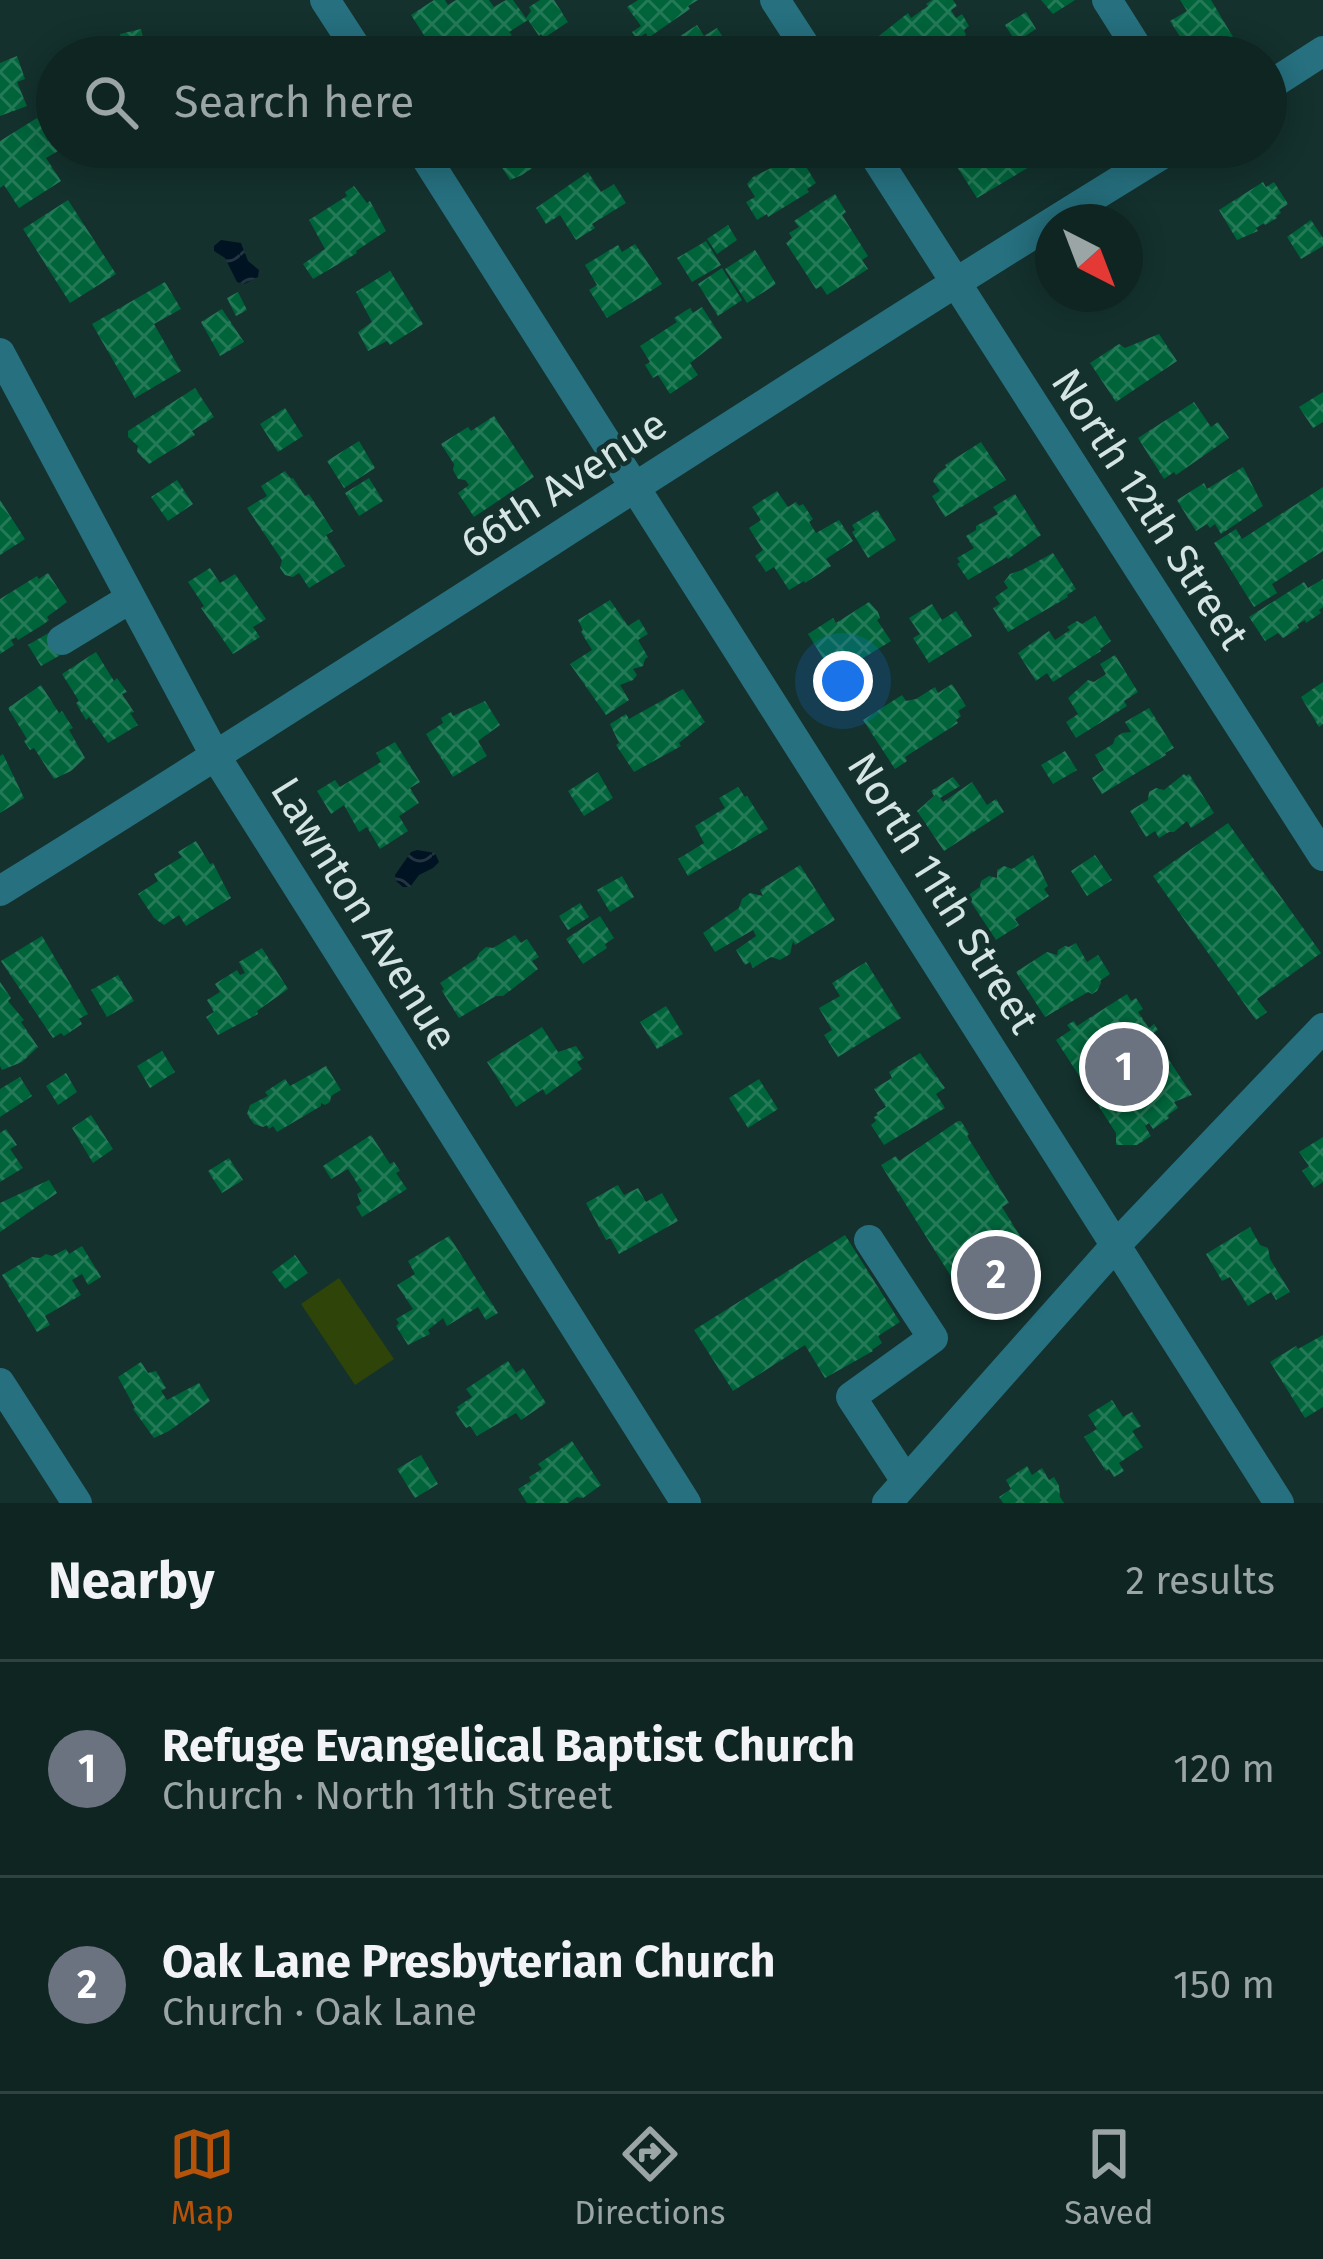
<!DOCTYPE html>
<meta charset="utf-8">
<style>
:root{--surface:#0f2522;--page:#182d2a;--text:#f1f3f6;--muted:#9ba5a5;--line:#2f4240;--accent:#b45309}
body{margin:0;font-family:"Fira Sans",sans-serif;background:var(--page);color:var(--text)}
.compass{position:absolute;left:1035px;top:204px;width:108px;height:108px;border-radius:50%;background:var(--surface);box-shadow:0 6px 30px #0003;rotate:138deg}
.you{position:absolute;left:843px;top:681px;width:42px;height:42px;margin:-30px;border:9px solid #fff;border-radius:50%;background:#1a73e8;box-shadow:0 0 0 18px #1a73e833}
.badge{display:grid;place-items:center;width:78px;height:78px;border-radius:50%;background:var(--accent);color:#fff;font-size:39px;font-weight:700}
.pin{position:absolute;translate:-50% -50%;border:6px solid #fff;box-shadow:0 3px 12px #0006}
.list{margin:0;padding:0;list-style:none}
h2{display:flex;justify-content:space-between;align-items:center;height:156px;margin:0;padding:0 48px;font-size:51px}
h2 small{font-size:39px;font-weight:400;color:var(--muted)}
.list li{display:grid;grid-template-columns:78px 1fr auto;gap:36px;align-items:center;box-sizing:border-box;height:216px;padding:0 48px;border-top:3px solid var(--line)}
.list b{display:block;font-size:45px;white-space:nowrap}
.list p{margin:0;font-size:39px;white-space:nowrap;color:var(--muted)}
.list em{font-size:39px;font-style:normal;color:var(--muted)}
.icon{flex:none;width:66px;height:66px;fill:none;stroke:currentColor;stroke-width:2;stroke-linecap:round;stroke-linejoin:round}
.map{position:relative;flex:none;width:1323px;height:1503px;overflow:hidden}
.search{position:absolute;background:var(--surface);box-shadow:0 6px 30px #0003;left:36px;right:36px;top:36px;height:132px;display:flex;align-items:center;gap:30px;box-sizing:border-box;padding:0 42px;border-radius:66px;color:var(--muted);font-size:45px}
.sheet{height:588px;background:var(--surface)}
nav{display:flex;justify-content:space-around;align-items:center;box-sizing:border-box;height:168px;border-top:3px solid var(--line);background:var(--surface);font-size:33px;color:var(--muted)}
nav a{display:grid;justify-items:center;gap:6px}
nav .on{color:var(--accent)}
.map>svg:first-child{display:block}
.grass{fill:#2e4409}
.water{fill:url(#water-waves)}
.building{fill:url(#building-cross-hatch)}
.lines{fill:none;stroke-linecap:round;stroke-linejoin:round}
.minor{stroke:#26707f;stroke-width:30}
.labels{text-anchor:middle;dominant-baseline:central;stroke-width:9;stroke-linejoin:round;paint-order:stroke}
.street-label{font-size:42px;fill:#d5e5e3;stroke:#14312d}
</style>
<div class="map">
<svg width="1323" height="1503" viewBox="0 0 1323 1503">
<defs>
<pattern id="water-waves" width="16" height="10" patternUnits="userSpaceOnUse" patternTransform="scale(3)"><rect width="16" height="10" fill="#001322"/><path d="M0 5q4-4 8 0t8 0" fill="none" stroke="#243542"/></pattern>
<pattern id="building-cross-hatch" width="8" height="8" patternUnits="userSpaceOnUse" patternTransform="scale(3)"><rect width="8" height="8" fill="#00643b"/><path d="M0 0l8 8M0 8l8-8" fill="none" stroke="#247a57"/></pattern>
</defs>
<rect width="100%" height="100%" fill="#14312d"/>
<!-- grass -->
<path class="grass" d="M339,1278L394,1359L355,1385L301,1304Z"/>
<!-- water -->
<path class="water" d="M221,240L241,243L248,261L259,270L258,277L244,284L237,282L225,258L214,251V246Z
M417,850L435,853L439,862L433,868L419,875L410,887H403L396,881L395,875L411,852Z"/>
<!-- building -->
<path class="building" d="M434,0H445L448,5L456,0H489L494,7L506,0H513L526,18L531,11L529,7L540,0H554L568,22L544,38L541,34L539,36L528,20L509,32L512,35L477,57H438L411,15Z
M638,0H698L688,6L690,9L648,38L646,33L637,39L632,32L641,26L627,7Z
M932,0H953L957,6L951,10L956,18L962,14L969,26L964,30L966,35L954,43L951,40L934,52L937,57H887L875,39L908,13L911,18L928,6L926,4Z
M1041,0H1075L1053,14Z
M1180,0H1211L1233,37L1201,57H1193L1170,21L1187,11Z
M1026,12L1036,29L1016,42L1005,25Z
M697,25L704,36L717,28L730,48L716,57H663L659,50Z
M141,29L147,53L138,56L136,47H132L131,42L122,45L120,34Z
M17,56L25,79L17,82L27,106L0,116V63Z
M37,118L58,151L46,158L61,181L19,208L4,185L0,188V141Z
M239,147H289L264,164L261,161L252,167Z
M489,147H564L522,175L510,180Z
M786,147H794L816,183L807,189L809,192L768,217L767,214L757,220L746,202L755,197L747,184L753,177L773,167L768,159Z
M967,147H1063L977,198L952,159L968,149Z
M588,172L601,192L614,184L626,203L592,224L595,228L576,240L560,215L546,224L536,208Z
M1263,182L1266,187L1274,182L1288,204L1279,210L1281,213L1276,216L1277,218L1265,225L1264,223L1256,228L1258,231L1237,240L1219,210Z
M354,186L367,203L370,201L386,231L356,251L357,253L313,279L303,264L325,249L309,220L347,196L345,192Z
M835,194L846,212L842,215L868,256L862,260L868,269L827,295L821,286L816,289L786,243L792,238L789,233L799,227L794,221Z
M68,200L116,274L70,303L23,229Z
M1311,220L1323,238V246L1301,259L1287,237Z
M728,225L737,240L717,254L707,239Z
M706,241L721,265L692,282L677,258Z
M635,244L662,284L607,318L589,290L597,285L585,265L618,245L622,252Z
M755,250L776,284L747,303L725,269Z
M722,268L742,300L718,316L698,284Z
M390,271L423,324L390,345L387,341L368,351L358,332L372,322L356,292Z
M165,282L181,309L154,324L181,371L135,398L92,324Z
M238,292L247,310L236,316L227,298Z
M702,307L722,338L690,363L698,375L670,394L658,375L653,378L645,365L650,362L640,346L677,322L674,318L690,308L693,313Z
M222,309L244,342L220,356L201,322Z
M1159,334L1177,361L1116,402L1090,363L1119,344L1125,348Z
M195,388L214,417L192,431L195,435L149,464L137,452L138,446L128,437V431Z
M1323,392V422L1313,428L1299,407Z
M1194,402L1211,427L1218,422L1229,438L1176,475L1174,472L1164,479L1138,438Z
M285,408L303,436L278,452L260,424Z
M494,416L534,477L474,517L458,493L469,485L465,480L458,479L453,470L454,464L441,444L468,427L471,431Z
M359,441L375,468L344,488L327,461Z
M981,442L1006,480L945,517L932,496L940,491L933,481L938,473L947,467L945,465Z
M1243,467L1263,506L1221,534L1215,524L1210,528L1207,524L1196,531L1177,500L1204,483L1207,489Z
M285,471L291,479L293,478L305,496L309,494L333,531L326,535L345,566L309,588L299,573L293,577L285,575L280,568L282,560L247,508L267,496L261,486Z
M369,478L383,501L359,516L345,493Z
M177,480L193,504L168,521L151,497Z
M1323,487V551L1272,584L1277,593L1254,607L1214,543L1236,529L1242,539Z
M777,491L788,507L796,502L799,506L803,504L813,519L809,522L816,533L839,520L853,541L826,559L831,566L805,583L804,581L789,590L774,567L766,572L755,556L763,550L749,528L761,520L752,507Z
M1015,494L1041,535L1008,559L1007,557L968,580L957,564L960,562L957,558L974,548L966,536L976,530V526L998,514L993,507Z
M0,500L25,539L0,555Z
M877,510L896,540L868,558L852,532L855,530L852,525Z
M1053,553L1076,589L1067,595L1068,597L1008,632L993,608L1000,604L995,597L1008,588L1004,582L1010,574L1022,570Z
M210,568L220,583L235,574L266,619L253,627L260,637L233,654L201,608L204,606L188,582Z
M48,573L67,602L47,617L49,620L44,624L18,640L16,637L11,640L14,645L0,654V599L37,576L39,579Z
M1323,579V607L1319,610L1321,613L1306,623L1305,620L1297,625L1299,628L1283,638L1278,633L1265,641L1249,617L1304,582L1308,588Z
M610,600L628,626L639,619L648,634L638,640L648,657L645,659L643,666L633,669L637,675L633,680L620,685L629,700L606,715L570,664L592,650L581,632L583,630L578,620Z
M869,602L878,612L880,618L877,620L891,641L834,676L808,634L833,618L836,623Z
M932,604L942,620L956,611L972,636L929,663L913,638L920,634L909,618Z
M1095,616L1111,641L1100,649L1101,651L1053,682L1047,673L1036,681L1018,653L1049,631L1055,640L1070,630L1067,627L1077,621L1082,624Z
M52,631L64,653L41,666L28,645Z
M96,652L114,681L117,678L127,692L122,694L134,712L130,713L138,725L108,743L89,717L86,720L76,703L79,701L62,674Z
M1115,655L1138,692L1124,701L1127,706L1076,738L1066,722L1078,714L1068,698L1088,680L1094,682L1106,674L1100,664Z
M1323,682V724L1319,727L1301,697Z
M952,684L966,706L958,711L961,716L956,720L958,723L905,757L907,761L895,769L863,720L902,695L906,701L916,699L935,687L938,693Z
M41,685L59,713L62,711L73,728L69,730L85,758L71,771L54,779L34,748L30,750L24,741L27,739L8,708Z
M683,689L705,722L679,743L681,746L634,772L616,745L619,743L610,724L626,714L629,719Z
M485,701L500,725L478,741L487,756L453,777L426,734L443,723L441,718L451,712L453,716Z
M1149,708L1174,748L1165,753L1166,755L1102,794L1092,778L1104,770L1095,755L1113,744L1115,738L1122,733L1131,732L1125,722Z
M395,742L420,782L410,788L419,803L399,816L408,831L380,849L367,827L359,832L344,805L331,814L317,791L335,780L340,787L381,762L376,753Z
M1065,751L1077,770L1053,784L1041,765Z
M3,754L24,798L0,813V756Z
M598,772L613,798L584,816L568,791Z
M1184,774L1186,776L1189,774L1214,813L1191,828L1187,821L1174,832H1169L1159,838L1155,831L1146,837L1130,811L1148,800L1149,792L1156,788L1164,790Z
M953,777L960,786L940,798L943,802L972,782L987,805L996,799L1004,812L944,851L917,811L934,796L931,791Z
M738,787L745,797L747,796L768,829L688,876L678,859L704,843L695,826L725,808L719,798Z
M1228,823L1321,953L1257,999L1267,1012L1256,1020L1153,876Z
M196,841L210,864L213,863L231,898L186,926L179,915L164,925L154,918L138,894L158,881L154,874L182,857L178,852Z
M1033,855L1048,886L1044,889L1049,896L1015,919L1019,925L996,940L967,896L980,887L981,881L989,876L997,878V870L1004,866L1012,869Z
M1095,855L1112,880L1087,896L1071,871Z
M800,865L835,920L795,945L793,941L790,954L780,960L771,957L753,968L750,962L745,965L736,950L756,936L753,930L715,952L703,933L739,908L742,899L750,893L763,896L760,890Z
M622,876L634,897L610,912L597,890Z
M580,903L589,917L568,930L559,916Z
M600,916L614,938L605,944L607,948L583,964L566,939Z
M515,935L521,943L527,939L539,957L532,961L538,969L503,996H496L459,1018L442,991L444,989L440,983L477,958L479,953L486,947L493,948Z
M42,936L88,1014L79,1019L82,1024L64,1036L61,1033L53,1038L1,961Z
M1076,943L1087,962L1098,955L1110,974L1100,981L1101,983L1097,991L1092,994L1088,992L1045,1017L1016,972L1047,952L1057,955L1058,950L1065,946L1069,947Z
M262,948L288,989L257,1011L258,1014L218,1035L206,1017L214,1012L207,1000L220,992L215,984L237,970L240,975L245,973L239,962Z
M866,962L901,1018L838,1057L824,1035L832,1030L819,1008L840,996L832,983Z
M118,975L134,1001L107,1017L91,990Z
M0,982L11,998L8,1001L24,1020L21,1022L38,1047L22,1062L2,1070L0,1066Z
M1127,994L1131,1001L1136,998L1143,1009L1138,1012L1149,1028L1154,1024L1158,1030L1152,1034L1192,1095L1174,1102L1178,1108L1168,1115L1169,1118L1153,1129L1149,1123L1145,1126L1151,1136L1137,1145H1116V1133L1056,1040L1071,1030L1067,1025L1074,1021L1077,1026Z
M666,1006L683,1034L657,1049L640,1022Z
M542,1027L558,1052L576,1046L584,1058L577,1062L582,1069L546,1095L543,1089L516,1107L487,1062Z
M162,1051L175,1072L150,1088L137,1066Z
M920,1053L945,1088L936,1094L945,1108L884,1145L871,1125L876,1121L874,1117L878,1115L876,1113L886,1107L874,1089L892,1078L889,1072Z
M326,1066L341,1090L331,1096L330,1102L325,1105L321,1103V1106L277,1132L273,1126L269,1129L267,1125L263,1127L254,1124L247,1114L250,1105L268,1096L265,1092L285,1079L290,1086Z
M66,1073L77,1092L58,1105L46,1086Z
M20,1077L32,1096L0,1117V1089Z
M759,1079L778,1109L748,1128L729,1098Z
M91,1115L113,1149L93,1163L72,1128Z
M958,1121H961L969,1134L967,1136L1009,1203L1002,1207L1038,1265L971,1308L881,1165L896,1156L899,1161Z
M6,1129L17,1145L10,1149L23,1168L0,1182V1133Z
M371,1135L390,1164L394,1162L400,1171L396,1173L407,1189L362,1217L356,1207L361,1204L357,1194L362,1191L348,1169L331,1179L323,1166Z
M1323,1137V1182L1314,1188L1302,1171L1309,1166L1299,1152Z
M229,1158L243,1180L222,1193L208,1171Z
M49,1180L57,1193L0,1232V1203Z
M618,1185L624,1195L638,1188L646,1202L662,1193L678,1221L619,1254L610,1238L606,1240L586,1203Z
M1250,1227L1260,1245L1268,1248L1270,1259L1290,1292L1276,1300L1271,1292L1248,1306L1230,1277L1222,1281L1206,1254Z
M845,1235L900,1322L878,1336L882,1343L872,1350L873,1351L825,1378L805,1345L733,1391L694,1330Z
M449,1236L498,1313L486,1320L478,1307L447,1326L443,1318L428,1330L430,1334L408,1345L396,1326L399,1323L396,1319L413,1309L397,1285L415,1274L408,1261Z
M82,1246L101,1277L88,1285L82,1274L72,1280L81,1295L45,1316L50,1325L37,1332L2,1275L32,1257L40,1258L46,1254L52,1256L66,1249L69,1254Z
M295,1255L308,1273L285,1289L272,1272Z
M1323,1335V1407L1305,1418L1270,1362L1296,1346L1298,1349Z
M508,1361L516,1373L523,1368L546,1403L521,1420L516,1413L477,1436L470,1426L466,1428L455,1412L459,1410L457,1407L472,1397L466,1389Z
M141,1362L148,1373L156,1371L166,1388L161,1391L167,1400L199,1383L210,1401L169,1431L154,1438L133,1409L135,1408L118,1377Z
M1112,1400L1123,1417L1132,1412L1141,1426L1132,1431L1143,1447L1119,1463L1124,1471L1114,1477L1109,1469L1106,1471L1084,1437L1097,1429L1088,1415Z
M572,1441L601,1485L583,1498L577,1497L568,1503H527L518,1489L531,1481L529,1477L542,1469L538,1464Z
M421,1455L438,1484L415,1498L397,1469Z
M1027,1466L1032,1475L1042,1468L1049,1480L1054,1477L1059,1486L1060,1497L1064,1503H1003L999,1497L1011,1489L1006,1480Z"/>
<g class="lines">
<!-- minor -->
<path class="minor" d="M325,0L362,57
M775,0L812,57
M1107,0L1143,57
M1266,88L1323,51
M419,147L1279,1503
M869,147L1323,856
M0,353L216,757L686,1503
M62,640L131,598
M0,891C394,647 779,389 1174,147
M869,1240L933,1338L851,1397L906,1481
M0,1383L77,1503
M887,1503L1116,1245L1323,1028"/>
</g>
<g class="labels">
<!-- street labels -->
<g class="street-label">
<text transform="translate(564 484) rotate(-33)">66th Avenue</text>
<text transform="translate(1150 509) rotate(57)">North 12th Street</text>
<text transform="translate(943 893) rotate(58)">North 11th Street</text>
<text transform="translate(364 914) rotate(58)">Lawnton Avenue</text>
</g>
</g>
</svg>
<svg class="compass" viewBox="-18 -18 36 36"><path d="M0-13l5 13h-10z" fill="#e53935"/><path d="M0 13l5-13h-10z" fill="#9ba5a5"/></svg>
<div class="you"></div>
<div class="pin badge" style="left:1124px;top:1067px;background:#6b7280">1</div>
<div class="pin badge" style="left:996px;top:1275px;background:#6b7280">2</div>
<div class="search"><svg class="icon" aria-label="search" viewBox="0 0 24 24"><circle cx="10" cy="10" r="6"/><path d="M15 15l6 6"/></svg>Search here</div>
</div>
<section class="sheet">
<h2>Nearby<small>2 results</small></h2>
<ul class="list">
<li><span class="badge" style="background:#6b7280">1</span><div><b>Refuge Evangelical Baptist Church</b><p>Church · North 11th Street</p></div><em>120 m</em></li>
<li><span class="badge" style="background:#6b7280">2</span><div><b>Oak Lane Presbyterian Church</b><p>Church · Oak Lane</p></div><em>150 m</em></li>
</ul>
</section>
<nav>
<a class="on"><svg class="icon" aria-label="map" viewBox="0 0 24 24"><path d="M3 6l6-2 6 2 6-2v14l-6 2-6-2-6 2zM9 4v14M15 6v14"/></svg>Map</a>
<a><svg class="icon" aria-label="directions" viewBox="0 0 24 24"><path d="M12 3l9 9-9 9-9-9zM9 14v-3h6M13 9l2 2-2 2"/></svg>Directions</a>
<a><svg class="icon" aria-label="saved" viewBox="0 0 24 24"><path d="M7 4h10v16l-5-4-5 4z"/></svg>Saved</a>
</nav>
